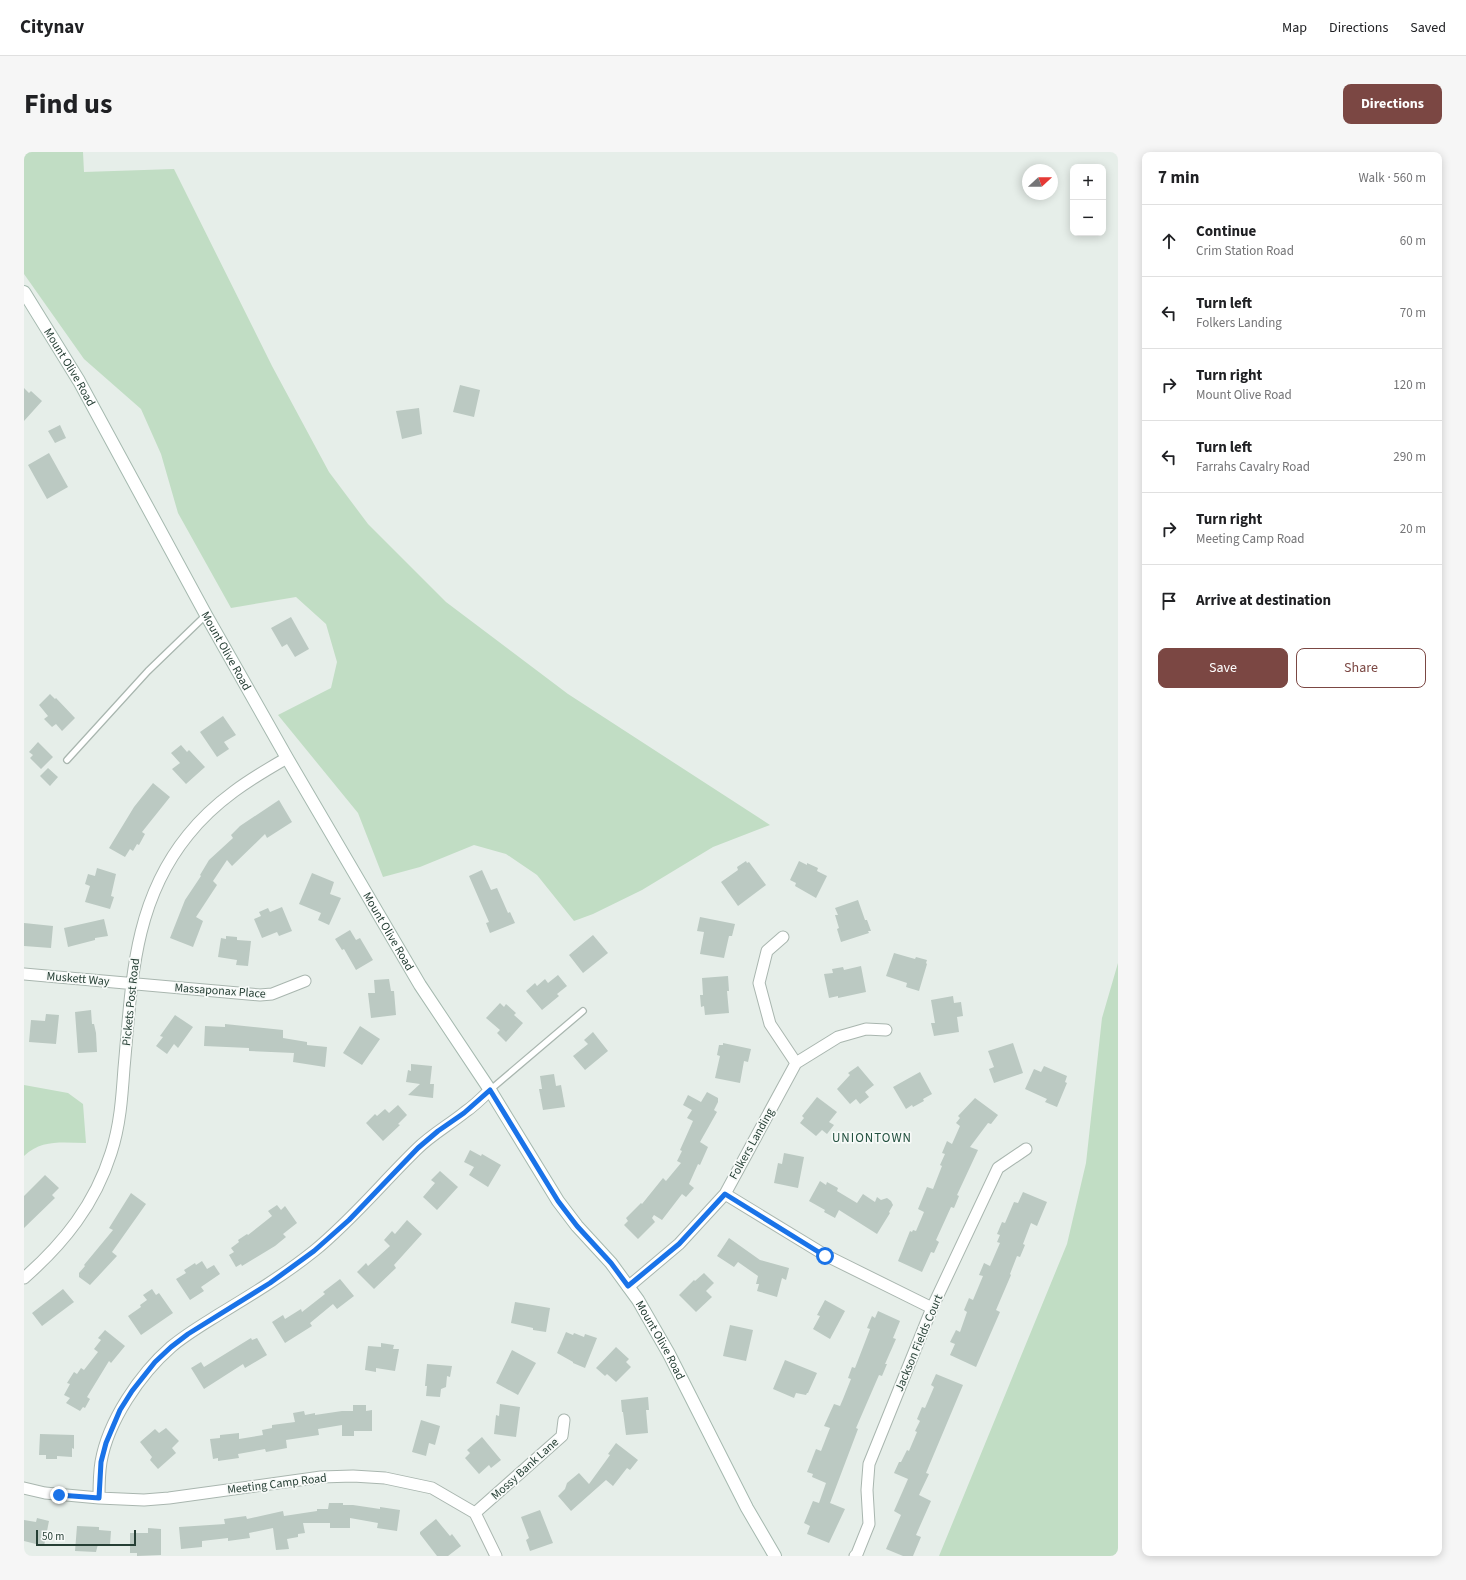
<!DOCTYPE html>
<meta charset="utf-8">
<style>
:root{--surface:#fff;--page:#f6f6f6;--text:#202124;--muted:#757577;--line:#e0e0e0;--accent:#7b4743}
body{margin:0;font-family:"Source Sans 3",sans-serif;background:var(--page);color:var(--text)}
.controls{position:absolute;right:12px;top:12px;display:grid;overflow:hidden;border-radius:8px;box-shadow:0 2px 10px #0003}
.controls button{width:36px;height:36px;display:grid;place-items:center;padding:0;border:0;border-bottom:1px solid var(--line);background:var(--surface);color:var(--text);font:20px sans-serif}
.compass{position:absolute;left:998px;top:12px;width:36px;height:36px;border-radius:50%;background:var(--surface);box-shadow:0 2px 10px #0003;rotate:69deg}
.scale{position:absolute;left:12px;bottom:10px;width:100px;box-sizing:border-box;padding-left:4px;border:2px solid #263f35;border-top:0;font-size:11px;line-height:14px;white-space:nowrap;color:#263f35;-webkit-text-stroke:3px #f7faf8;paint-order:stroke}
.stop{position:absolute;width:12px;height:12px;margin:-9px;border:3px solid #1a73e8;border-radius:50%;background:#fff}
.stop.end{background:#1a73e8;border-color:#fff;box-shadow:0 1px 4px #0008}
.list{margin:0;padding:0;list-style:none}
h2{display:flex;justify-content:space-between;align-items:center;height:52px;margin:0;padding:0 16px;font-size:17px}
h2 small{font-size:13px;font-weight:400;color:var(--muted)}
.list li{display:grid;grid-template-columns:26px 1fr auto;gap:12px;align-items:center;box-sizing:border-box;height:72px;padding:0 16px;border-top:1px solid var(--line)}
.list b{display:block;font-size:15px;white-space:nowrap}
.list p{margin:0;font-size:13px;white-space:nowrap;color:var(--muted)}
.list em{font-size:13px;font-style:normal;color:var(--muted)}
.actions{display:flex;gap:8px;padding:12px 16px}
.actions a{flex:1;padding:9px 0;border:1px solid var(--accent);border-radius:8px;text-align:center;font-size:14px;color:var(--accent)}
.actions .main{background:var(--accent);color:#fff}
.icon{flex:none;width:22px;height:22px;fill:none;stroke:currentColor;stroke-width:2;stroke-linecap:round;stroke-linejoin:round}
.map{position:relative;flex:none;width:1094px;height:1404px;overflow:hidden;border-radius:8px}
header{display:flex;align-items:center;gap:24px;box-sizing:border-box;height:56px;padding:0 20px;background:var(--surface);border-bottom:1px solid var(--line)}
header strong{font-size:19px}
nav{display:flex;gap:22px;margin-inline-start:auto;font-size:14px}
.intro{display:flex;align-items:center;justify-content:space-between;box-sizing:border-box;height:96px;padding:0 24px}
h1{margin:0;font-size:28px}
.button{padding:10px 18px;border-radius:8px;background:var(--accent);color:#fff;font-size:14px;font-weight:700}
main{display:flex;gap:24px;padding:0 24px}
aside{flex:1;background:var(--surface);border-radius:8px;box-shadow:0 2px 10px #0003}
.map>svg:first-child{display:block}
.green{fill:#c1ddc4}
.building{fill:#bbc9c2}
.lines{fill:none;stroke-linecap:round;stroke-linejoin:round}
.lane-casing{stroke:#a9b6af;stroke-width:8}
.street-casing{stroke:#a9b6af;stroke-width:13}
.secondary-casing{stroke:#a5b9af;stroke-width:14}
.lane{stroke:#fff;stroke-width:5.5}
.street{stroke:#fff;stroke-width:11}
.secondary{stroke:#fff;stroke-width:12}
.route{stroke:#1a73e8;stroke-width:5}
.labels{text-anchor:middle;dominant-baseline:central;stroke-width:3.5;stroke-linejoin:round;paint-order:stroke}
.street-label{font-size:12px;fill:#263f35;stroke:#f7faf8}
.neighbourhood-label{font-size:13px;letter-spacing:1px;fill:#22513f;stroke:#f7faf8}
</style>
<header>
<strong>Citynav</strong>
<nav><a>Map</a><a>Directions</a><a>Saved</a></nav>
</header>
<div class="intro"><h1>Find us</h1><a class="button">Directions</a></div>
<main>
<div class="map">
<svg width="1094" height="1404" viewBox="0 0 1094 1404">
<rect width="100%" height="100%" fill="#e6eee9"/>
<!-- green -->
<path class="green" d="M0,0H59L60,20L150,17L248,214L305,320L344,372L422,450L544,542L746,673L689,695L618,738L569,762L550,769L513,723L482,702L450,693L396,715L359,725L334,661L254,563L307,536L313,510L302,472L272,445L207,456L154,361L137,302L117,257L60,207L0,122Z
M1094,811V1404H915L1043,1092L1062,1011L1078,866Z
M0,933L44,941L59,952L62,991C39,991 18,987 0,1004Z"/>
<!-- building -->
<path class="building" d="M436,233L456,238L450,265L429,260Z
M0,236L5,241L7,239L18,249L0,269Z
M395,256L398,282L378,287L372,259Z
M36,273L42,286L31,291L24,279Z
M25,301L44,335L23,347L4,313Z
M267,465L285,497L271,505L263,492L258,495L247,476Z
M26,542L31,547L32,546L51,566L38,579L32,572L28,575L20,567L24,564L15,553Z
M199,564L212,583L200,590L205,597L193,605L176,580Z
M14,590L29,605L17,617L6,606L9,603L5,600Z
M157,593L163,600L165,598L181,615L162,632L148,617L156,611L147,601Z
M24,616L34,625L26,634L16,624Z
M129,631L146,645L118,680L121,682L115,693L113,692L109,699L106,697L101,705L85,696L110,655Z
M255,648L268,670L243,686L241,682L208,714L203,708L189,729L193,733L172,765L179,769L169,795L146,786L161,748L177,724L176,723L185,708L209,686L207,683L216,674Z
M722,709L723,711L725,710L742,733L714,754L697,730L714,718L713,715Z
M775,709L783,713V711L794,716L793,719L803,724L792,746L771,734L772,731L766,728Z
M73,716L92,722L87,744L90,745L86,757L61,750L66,734L61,732L64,722L71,724Z
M458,718L467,738L473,736L484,761L486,760L491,771L466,781L462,771L465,770L445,724Z
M288,721L310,730L306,742L317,746L305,773L294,768L297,761L275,752Z
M834,748L841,768H843L847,779H844L845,781L817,790L813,777L815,776L811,763H814L811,756Z
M258,755L268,779L255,784L253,780L238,786L230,767L237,764L235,760L244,756L246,760Z
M676,765L711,772L708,784H705L700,806L676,802L680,780L673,779Z
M80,767L84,784L71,786V788L44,795L40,776Z
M0,771L29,774L27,796L0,794Z
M326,778L332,788L336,786L349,808L332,818L320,797L318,798L311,787Z
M569,783L584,801L559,821L545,803Z
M202,784L213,785V788L227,789L224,814L212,813L213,808L194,805L197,786L202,787Z
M870,801L891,807L892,805L903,808L902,811L903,812L895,839L882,835L883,831L862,824Z
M837,814L842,840L814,846V844L805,846L800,822L809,821L808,817L819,815L820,818Z
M534,823L543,834L533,842L535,844L518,858L502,839L511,831L513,834L521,827L524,831Z
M704,824L705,839H703L705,861L681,863L680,854L677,855L676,843H679L678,826Z
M365,827L367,839H370L372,863L347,866L344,841H351L350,828Z
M929,844L930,851L937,850L939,864L933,865L935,880L910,884L907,871H911L907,848Z
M476,851L480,855L482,852L492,861L490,863L499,871L482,890L473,881L476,878L462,866Z
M67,858L68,872H70L72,881L73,900L54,901L51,860Z
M22,862L35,863L32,892L5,890L7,868L21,869Z
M151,863L169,875L154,896L150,892L143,902L132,894L139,885L136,884Z
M201,872L259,878V886L283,890V893L303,895L301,915L269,910L270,901L225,899V896L180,894L181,874L201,875Z
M336,874L356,887L338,913L319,901Z
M569,880L584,899L561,918L549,904L564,892L560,888Z
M699,891L727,897L724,910L720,909L716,931L691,926L696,904L693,903L695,893H699Z
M989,891L999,921L970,931L965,917L970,915L964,899Z
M387,912L408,914L406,932H410L409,946L384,943L396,932L382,930L384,918L387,919Z
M834,914L850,933L841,940L845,945L836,952L832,947L826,952L813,937L826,923L824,921Z
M1020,914L1043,924L1041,930L1043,931L1033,955L1021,950L1023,947L1001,937L1010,917L1017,920Z
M896,920L908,942L899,947L900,949L889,955L888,953L882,957L869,935Z
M530,922L532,934L537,933L541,955L519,958L515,937H518L516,924Z
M683,940L694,946V950L690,958L693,960L676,990L684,995L676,1013L674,1012L665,1032L670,1036L662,1045L658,1042L638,1068L630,1063L628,1066L631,1070L614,1087L600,1073L604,1069L602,1066L617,1051L618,1052L639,1026L642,1029L657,1011L653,1009L658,999L656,998L669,969L663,966L668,958L659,953L664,943L677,950Z
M793,945L813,960L805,970L810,973L803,982L798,978L792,984L776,971L780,966L778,964Z
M951,946L974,963L967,972L964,971L946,995L954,998L933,1043L935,1044L930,1056L927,1055L912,1088L915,1090L910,1101L907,1100L898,1120L874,1109L886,1079L888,1080L889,1078L892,1079L900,1060L894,1057L903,1035L909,1037L918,1014L916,1013L921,1002L918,1001L923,989L928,992L936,974L932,971L936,966L934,964Z
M374,953L383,963L374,972L376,973L359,989L342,971L351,962L353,964L361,957L365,961Z
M446,998L457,1004L458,1002L477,1013L464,1035L445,1023L450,1015L440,1010Z
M760,1001L780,1005L774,1036L750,1031L754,1011L758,1012Z
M416,1019L434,1035L413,1058L399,1045L411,1031L407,1028Z
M21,1023L35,1036L28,1043L31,1046L0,1076V1044Z
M796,1029L802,1033L803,1030L814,1036L813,1039L833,1051L839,1042L851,1050L853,1045L857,1048L863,1046L867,1049L869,1053L865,1060L866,1061L853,1082L815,1058L811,1066L800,1060L801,1058L785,1049Z
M999,1040L1023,1050L1013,1074L1007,1071L999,1092L1001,1093L996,1105L993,1104L986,1122L987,1123L972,1158L976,1160L952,1215L926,1203L931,1192L926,1190L932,1178L936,1180L943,1160L940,1158L945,1146L949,1148L959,1124L955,1123L960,1111L966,1114L976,1091L973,1090L976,1083L973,1082L978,1070L981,1071L990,1050L994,1051Z
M107,1041L122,1052L88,1100L93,1104L66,1133L55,1125V1121L61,1114L60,1113L89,1078L85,1076Z
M253,1053L257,1058L261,1054L273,1071L259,1082L262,1085L251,1094L218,1114L217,1112L212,1115L205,1103L210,1100L207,1096L215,1090L214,1088L223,1082L224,1083L248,1064L244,1059Z
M383,1068L398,1082L370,1113L372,1116L350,1137L333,1120L342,1111L344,1114L366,1094L360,1088L368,1079L371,1082Z
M705,1086L736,1108L765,1116L762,1128L758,1126L753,1145L733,1139L735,1132H732L734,1124L714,1110L710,1115L693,1104Z
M178,1109L183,1117L190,1113L196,1122L177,1135L180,1139L166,1148L152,1127L162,1121L160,1118L171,1111L172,1113Z
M680,1121L690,1131L682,1139L688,1145L672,1160L655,1143L670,1128L671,1129Z
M316,1127L330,1144L313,1157L309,1152L286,1171L288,1174L261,1191L248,1170L259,1163L261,1167L277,1157L278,1160L301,1142L299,1140Z
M39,1137L50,1150L18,1174L8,1161Z
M128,1137L132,1143L135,1141L149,1161L117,1183L104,1164L117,1155L116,1153L123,1148L119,1143Z
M801,1148L821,1159L806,1187L789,1177L796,1164L793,1163Z
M491,1150L526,1156L522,1180L509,1178V1176L487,1171Z
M854,1159L876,1169L869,1186L872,1187L861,1212H863L858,1224L855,1223L832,1276L834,1277L806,1351L821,1357L805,1391L783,1382L786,1374L780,1371L789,1349L795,1351L802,1331L788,1325L789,1322L783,1320L792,1297L797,1299L806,1276L800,1274L810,1252L816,1254L819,1247L827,1227L824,1226L828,1215L831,1216L846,1177L843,1176L848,1164L851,1166Z
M706,1173L729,1178L722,1209L699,1204Z
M81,1178L101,1194L87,1211L85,1209L63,1245L66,1247L61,1256L59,1255L56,1259L42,1251L46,1246L40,1243L46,1232L43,1231L50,1220L53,1222L57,1216L60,1218L74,1200L70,1197L77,1188L74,1186Z
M542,1180L549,1183L550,1181L560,1185L561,1182L573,1186L561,1216L549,1211V1210L533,1201Z
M227,1186L228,1188L233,1186L243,1203L221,1216L219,1212L180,1237L167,1216L177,1210L180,1215Z
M357,1191L370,1193L369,1197H375L371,1219L352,1216V1220L341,1218L344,1194L357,1195Z
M592,1195L605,1207L602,1210L607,1215L592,1230L583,1222L581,1224L572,1216Z
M488,1198L512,1211L494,1243L472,1231Z
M761,1208L793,1221L784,1241H783L782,1243L772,1241L770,1246L749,1237Z
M403,1212L428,1214L426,1225L423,1224L422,1235L417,1237L416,1245L402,1244L403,1234H401Z
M912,1222L939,1233L902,1321L905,1322L895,1343L907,1349L892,1383L897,1385L889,1404H879L862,1397L877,1363L870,1359L884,1327L870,1321L875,1310H877L883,1298L885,1299L893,1280L891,1279L896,1269L893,1267L898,1255L901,1256L910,1235L907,1233Z
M624,1245L625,1258H622L624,1281L602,1283L599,1260H598L597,1248Z
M476,1252L496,1255L492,1285L470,1282L472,1263L475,1264Z
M329,1253H342V1259L348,1258V1279H330V1284H318V1273L294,1277L295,1283L262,1288L263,1296L242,1300L241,1297L214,1302L215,1306L194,1309V1306L189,1307L186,1287L196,1286V1283L215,1281V1287L239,1283L238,1278L248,1276V1273L271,1270L269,1261L280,1259L281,1263L291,1261V1263L318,1259H329Z
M397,1268L416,1274L411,1293L405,1291L402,1304L388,1300Z
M142,1276L155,1289L148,1296L152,1301L134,1317L126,1308L128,1305L116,1290L131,1277L135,1281Z
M16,1282L50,1283V1297L48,1296V1305L33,1304V1307H22V1303H15Z
M458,1285L477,1308L467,1316L465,1313L455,1322L441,1306L446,1301L443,1298Z
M592,1291L614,1308L606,1318L603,1316L589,1334L582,1328L547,1359L534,1344L541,1337L543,1331L555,1321L565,1332L581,1310L586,1303L584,1302Z
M305,1351H319V1353H329L356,1357V1355L376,1358L373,1379L353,1376L354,1371L326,1366V1376H306V1371H279L281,1381L274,1382V1385L263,1387L265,1397L252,1398L249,1376L225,1381L226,1386L204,1389V1386L178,1389V1395L157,1397L155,1375L201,1372L200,1367L222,1364L223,1367L259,1359L260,1364L293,1359V1357H304Z
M516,1358L529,1391L506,1399L502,1388L505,1386L497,1365Z
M13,1366L25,1369L20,1394L0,1389V1368L12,1370Z
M412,1367L426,1384L428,1382L437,1394L424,1404H413L396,1382V1380Z
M53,1374L75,1375V1378L87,1379L86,1393L74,1392L72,1400L51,1399Z
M124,1376L137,1377V1403L113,1404V1401H106V1381H124Z"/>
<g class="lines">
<!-- lane casing -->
<g class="lane-casing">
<path id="lane" d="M43,608L124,519L182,463
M466,938L559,859"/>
</g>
<!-- street casing -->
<g class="street-casing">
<path id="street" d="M759,785L743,799L735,831L746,872L772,911
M0,822L236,843L248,842L281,829
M701,1042L801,1103L908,1156
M0,1126C40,1091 71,1052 87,1001C96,974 98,945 100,916C108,832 108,752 164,683C191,649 226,627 263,606
M604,1135L655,1092L701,1042L772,911L814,885L842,877L862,878
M0,1336L21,1341L75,1346L120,1348L145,1346L297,1325L329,1324L361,1326L408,1336L451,1361L472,1404
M75,1346C75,1334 75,1322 77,1310C84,1269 116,1222 147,1195C161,1183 178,1173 194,1163C227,1143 260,1123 290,1099C328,1068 358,1031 393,997C407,983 425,973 441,960C450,954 458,946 466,938
M451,1361L538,1284L540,1268
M831,1404L833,1402L845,1372L843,1338L845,1312L908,1156L974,1016L1002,997"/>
</g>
<!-- secondary casing -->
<g class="secondary-casing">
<g id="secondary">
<path id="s1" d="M0,140L55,229L182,463L263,606L396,833L466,938L534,1049L553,1074L587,1111L614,1148L645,1202L723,1356L751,1404"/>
</g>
</g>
<!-- lane -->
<use href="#lane" class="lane"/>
<!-- street -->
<use href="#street" class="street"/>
<!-- secondary -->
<use href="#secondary" class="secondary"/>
</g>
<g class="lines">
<!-- route -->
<path class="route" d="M35,1343L75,1346L77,1310L82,1291L96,1258L108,1239L131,1210L147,1195L164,1182L246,1131L290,1099L325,1068L394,996L414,979L440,961L466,938L534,1049L553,1074L587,1111L604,1134L655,1092L701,1042L801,1104"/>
</g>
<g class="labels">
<!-- street labels -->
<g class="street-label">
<text stroke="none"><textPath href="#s1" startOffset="88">Mount Olive Road</textPath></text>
<text stroke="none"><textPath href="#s1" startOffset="412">Mount Olive Road</textPath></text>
<text stroke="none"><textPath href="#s1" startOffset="736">Mount Olive Road</textPath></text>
<text transform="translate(54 827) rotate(5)">Muskett Way</text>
<text transform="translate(196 839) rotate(4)">Massaponax Place</text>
<text transform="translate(107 850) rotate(-84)">Pickets Post Road</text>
<text transform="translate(728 992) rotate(-61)">Folkers Landing</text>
<text stroke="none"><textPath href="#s1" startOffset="1228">Mount Olive Road</textPath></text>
<text transform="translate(895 1191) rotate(-67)">Jackson Fields Court</text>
<text transform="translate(501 1317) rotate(-42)">Mossy Bank Lane</text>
<text transform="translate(253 1332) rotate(-7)">Meeting Camp Road</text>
</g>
<!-- neighbourhood labels -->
<g class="neighbourhood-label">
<text x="848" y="986">UNIONTOWN</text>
</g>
</g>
</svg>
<div class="controls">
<button>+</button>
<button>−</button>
</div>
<svg class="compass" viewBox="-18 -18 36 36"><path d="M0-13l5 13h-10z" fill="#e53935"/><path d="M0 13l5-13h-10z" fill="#757577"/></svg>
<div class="scale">50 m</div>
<div class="stop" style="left:801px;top:1104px"></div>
<div class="stop end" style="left:35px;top:1343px"></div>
</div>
<aside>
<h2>7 min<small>Walk · 560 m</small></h2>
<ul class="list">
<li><svg class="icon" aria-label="ahead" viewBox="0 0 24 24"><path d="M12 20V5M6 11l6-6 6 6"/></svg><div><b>Continue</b><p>Crim Station Road</p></div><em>60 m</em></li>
<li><svg class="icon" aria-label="left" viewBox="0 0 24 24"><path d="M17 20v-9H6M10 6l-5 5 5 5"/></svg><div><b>Turn left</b><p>Folkers Landing</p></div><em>70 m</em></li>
<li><svg class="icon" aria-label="right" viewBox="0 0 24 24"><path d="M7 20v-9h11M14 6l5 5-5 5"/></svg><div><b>Turn right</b><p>Mount Olive Road</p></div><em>120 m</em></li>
<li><svg class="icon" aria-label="left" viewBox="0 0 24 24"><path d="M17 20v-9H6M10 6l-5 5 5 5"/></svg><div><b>Turn left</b><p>Farrahs Cavalry Road</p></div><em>290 m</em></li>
<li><svg class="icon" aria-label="right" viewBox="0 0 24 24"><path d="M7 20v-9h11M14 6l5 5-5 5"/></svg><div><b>Turn right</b><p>Meeting Camp Road</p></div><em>20 m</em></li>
<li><svg class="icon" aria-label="arrive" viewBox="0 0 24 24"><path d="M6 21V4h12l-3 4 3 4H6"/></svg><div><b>Arrive at destination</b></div></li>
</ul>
<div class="actions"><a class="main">Save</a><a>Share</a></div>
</aside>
</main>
